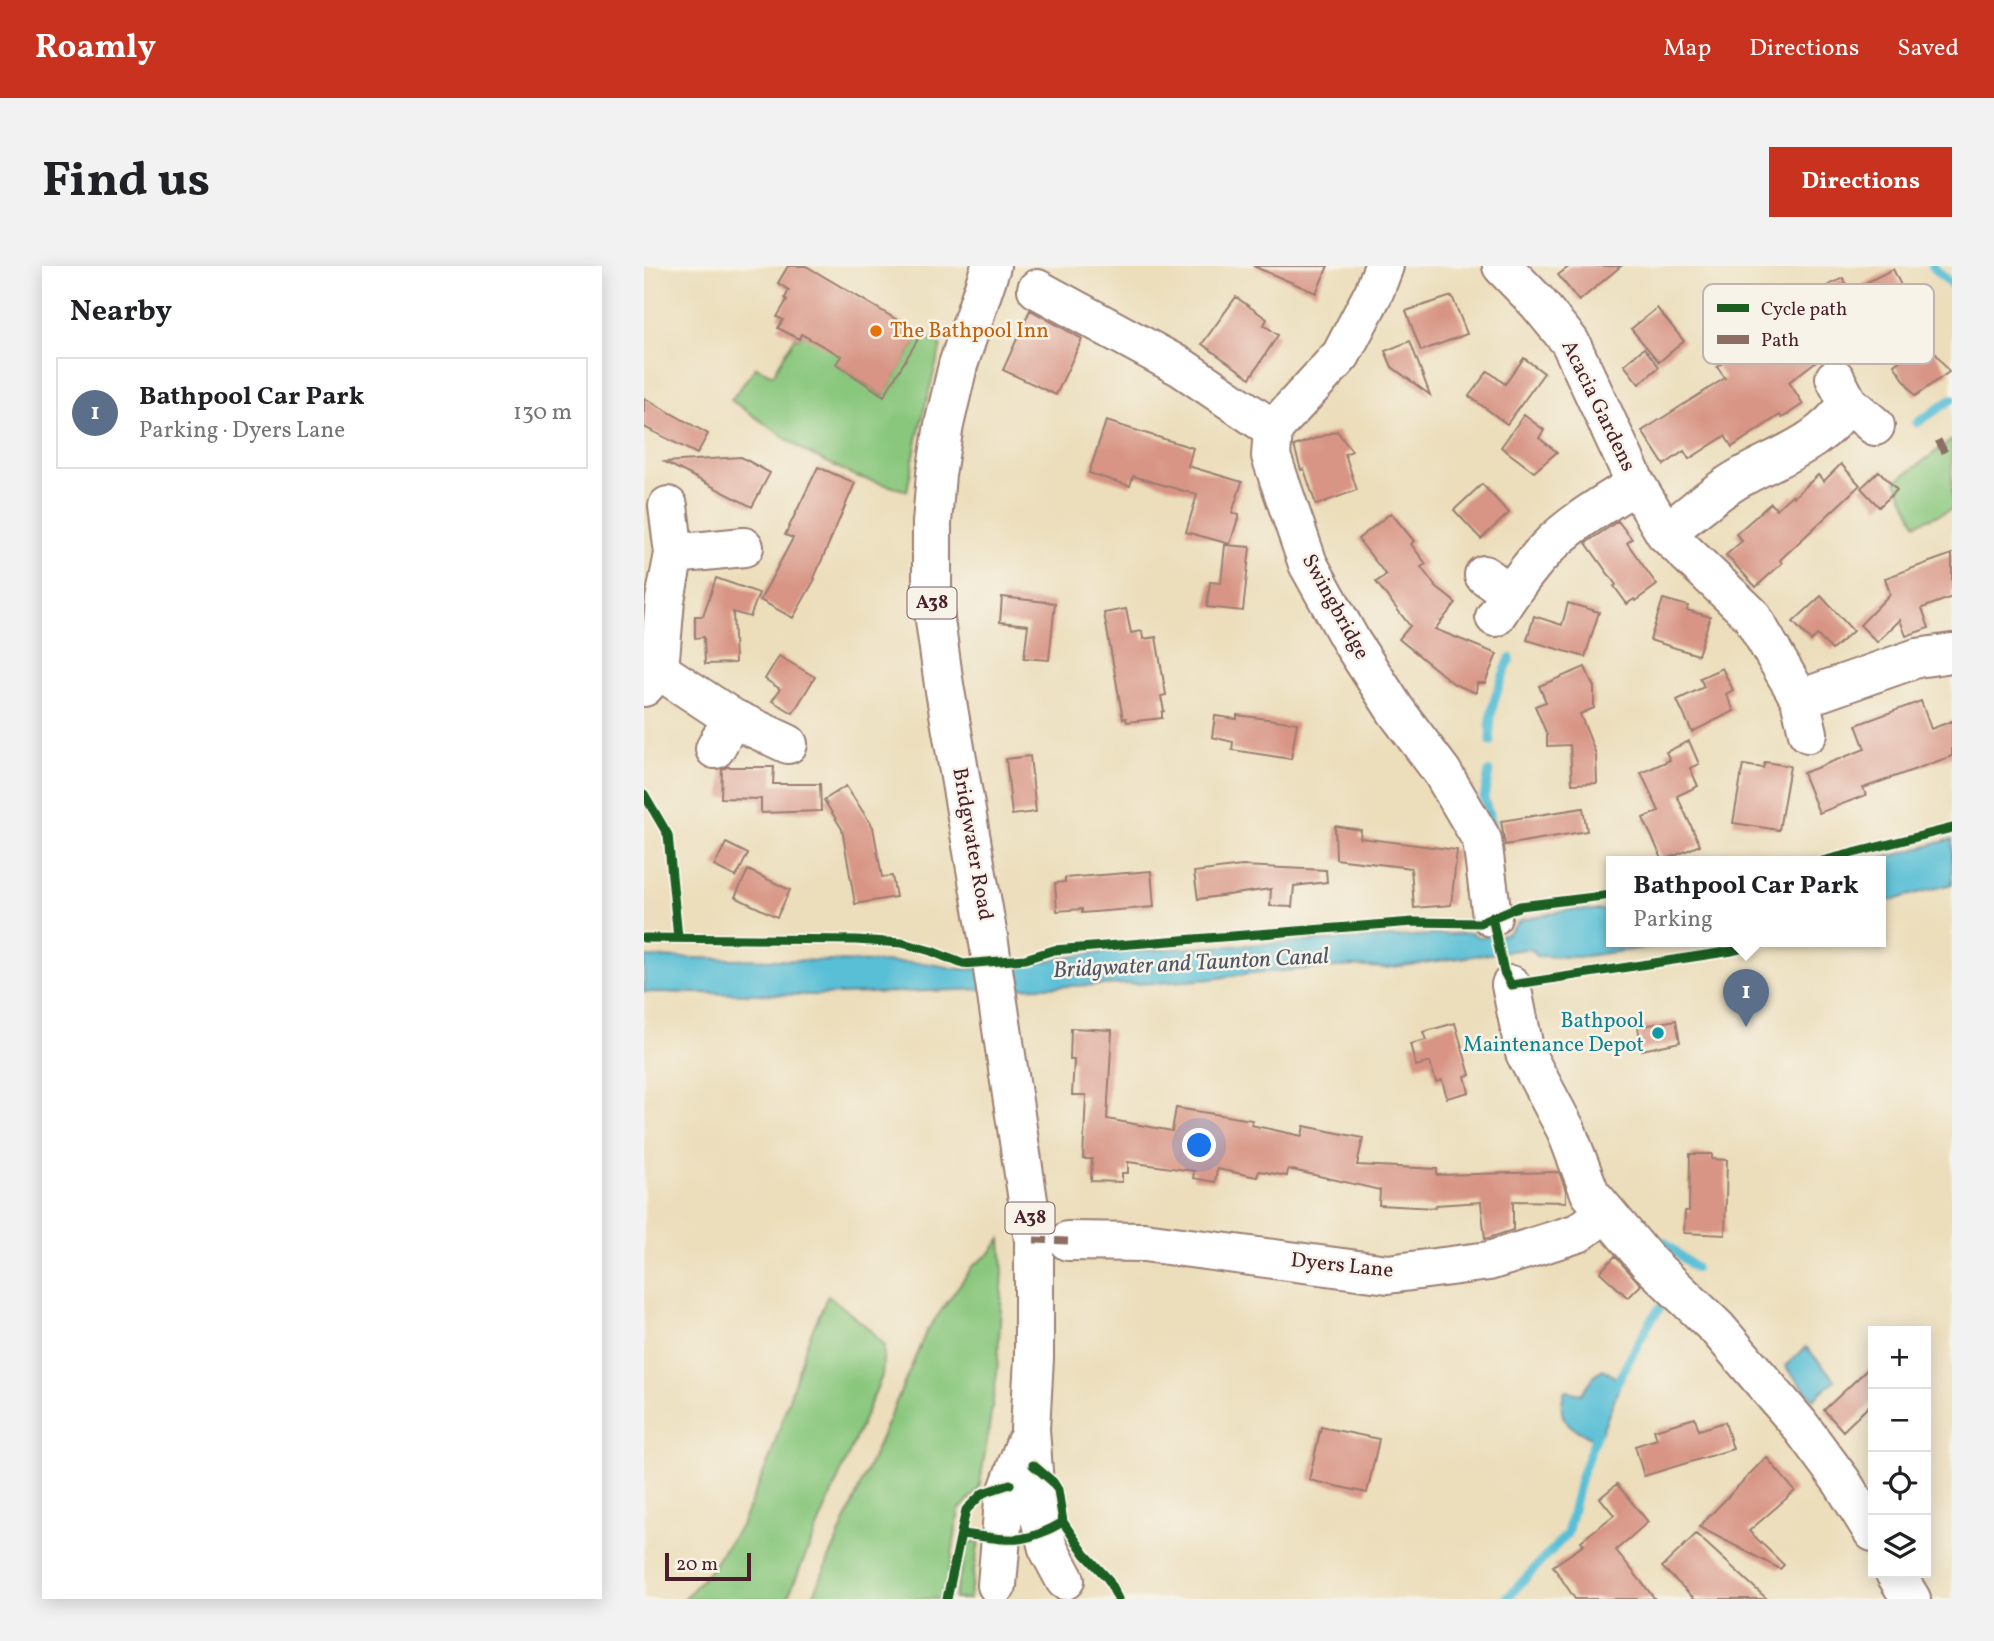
<!DOCTYPE html>
<meta charset="utf-8">
<style>
:root{--surface:#fff;--page:#f2f2f2;--text:#202124;--muted:#757577;--line:#e0e0e0;--accent:#c8321e}
body{margin:0;font-family:Vollkorn,serif;background:var(--page);color:var(--text)}
.controls{position:absolute;right:21px;bottom:21px;display:grid;overflow:hidden;border-radius:0px;box-shadow:0 4px 18px #0003}
.controls button{width:63px;height:63px;display:grid;place-items:center;padding:0;border:0;border-bottom:2px solid var(--line);background:var(--surface);color:var(--text);font:35px sans-serif}
.scale{position:absolute;left:21px;bottom:18px;width:86px;box-sizing:border-box;padding-left:7px;border:4px solid #4a1f2b;border-top:0;font-size:19px;line-height:24px;white-space:nowrap;color:#4a1f2b;-webkit-text-stroke:5px #f7f3e8;paint-order:stroke}
.you{position:absolute;left:556px;top:880px;width:24px;height:24px;margin:-18px;border:5px solid #fff;border-radius:50%;background:#1a73e8;box-shadow:0 0 0 10px #1a73e833}
.badge{display:grid;place-items:center;width:46px;height:46px;border-radius:50%;background:var(--accent);color:#fff;font-size:23px;font-weight:700}
.pin{position:absolute;translate:-50% -58px;filter:drop-shadow(0 2px 4px #0008)}
.pin::after{content:'';position:absolute;top:37px;width:24px;height:21px;background:inherit;clip-path:polygon(0 0,100% 0,50% 100%)}
.popup{position:absolute;left:962px;top:590px;width:280px;height:91px;box-sizing:border-box;display:grid;place-content:center;border-radius:0px;background:var(--surface);filter:drop-shadow(0 2px 5px #0005);font-size:23px;white-space:nowrap;color:var(--muted)}
.popup b{font-size:26px;color:var(--text)}
.popup::after{content:'';position:absolute;left:50%;top:100%;margin-left:-14px;border:14px solid transparent;border-top-color:var(--surface)}
.list{margin:0;padding:0;list-style:none}
h2{display:flex;justify-content:space-between;align-items:center;height:91px;margin:0;padding:0 28px;font-size:30px}
h2 small{font-size:23px;font-weight:400;color:var(--muted)}
.list li{display:grid;grid-template-columns:46px 1fr auto;gap:21px;align-items:center;box-sizing:border-box;height:112px;margin:0 14px 14px;padding:0 14px;border:2px solid var(--line);border-radius:0px}
.list b{display:block;font-size:26px;white-space:nowrap}
.list p{margin:0;font-size:23px;white-space:nowrap;color:var(--muted)}
.list em{font-size:23px;font-style:normal;color:var(--muted)}
.icon{flex:none;width:38px;height:38px;fill:none;stroke:currentColor;stroke-width:2;stroke-linecap:round;stroke-linejoin:round}
.map{position:relative;flex:none;width:1308px;height:1333px;overflow:hidden;border-radius:0px}
header{display:flex;align-items:center;gap:42px;box-sizing:border-box;height:98px;padding:0 35px;background:var(--accent);color:#fff}
header strong{font-size:33px}
nav{display:flex;gap:38px;margin-inline-start:auto;font-size:24px}
.intro{display:flex;align-items:center;justify-content:space-between;box-sizing:border-box;height:168px;padding:0 42px}
h1{margin:0;font-size:49px}
.button{padding:18px 32px;border-radius:0px;background:var(--accent);color:#fff;font-size:24px;font-weight:700}
main{display:flex;gap:42px;padding:0 42px}
aside{flex:1;background:var(--surface);border-radius:0px;box-shadow:0 4px 18px #0003}
.map>svg:first-child{display:block}
.green{fill:#89c77d;stroke:#6a7354;stroke-width:2}
.water{fill:#59bfd6;stroke:#526f80;stroke-width:2}
.lines{fill:none;stroke-linecap:round;stroke-linejoin:round}
.stream{stroke:#59bfd6;stroke-width:9}
.building{fill:#d89484}
.minor-casing{stroke:#9b7e73;stroke-width:42}
.major-casing{stroke:#9b7e73;stroke-width:42}
.minor{stroke:#fff;stroke-width:38}
.major{stroke:#fff;stroke-width:38}
.quiet{stroke:#8d6e63;stroke-width:7;stroke-dasharray:14 7;stroke-linecap:butt}
.cycleway-casing{stroke:#f7f3e8;stroke-width:13}
.cycleway{stroke:#1b5e20;stroke-width:9}
.food-dot{fill:#e8710a;stroke:#f7f3e8;stroke-width:2.5}
.culture-dot{fill:#0f9aa8;stroke:#f7f3e8;stroke-width:2.5}
.labels{text-anchor:middle;dominant-baseline:central;stroke-width:5;stroke-linejoin:round;paint-order:stroke}
.shield{fill:#f7f3e8;stroke:#7e5f64;stroke-width:2}
.shield-label{font-size:19px;font-weight:bold;fill:#4a1f2b}
.food-label{font-size:21px;fill:#c56008;stroke:#f7f3e8;text-anchor:start}
.street-label{font-size:21px;fill:#4a1f2b;stroke:#f7f3e8}
.culture-label{font-size:21px;fill:#0d838f;stroke:#f7f3e8;text-anchor:end}
.water-label{font-size:23px;font-style:italic;fill:#4f5767;stroke:#f7f3e8}
.key{fill:#f7f3e8;stroke:#c3b3af;stroke-width:2}
.key-label{font-size:19px;fill:#4a1f2b}
</style>
<header>
<strong>Roamly</strong>
<nav><a>Map</a><a>Directions</a><a>Saved</a></nav>
</header>
<div class="intro"><h1>Find us</h1><a class="button">Directions</a></div>
<main>
<aside>
<h2>Nearby<small></small></h2>
<ul class="list">
<li><span class="badge" style="background:#5c6f8a">1</span><div><b>Bathpool Car Park</b><p>Parking · Dyers Lane</p></div><em>130 m</em></li>
</ul>
</aside>
<div class="map">
<svg width="1308" height="1333" viewBox="0 0 1308 1333">
<rect width="100%" height="100%" fill="#f7f3e8"/>
<filter id="ink" filterUnits="userSpaceOnUse"><feTurbulence type="fractalNoise" baseFrequency=".0143" numOctaves="2"/><feDisplacementMap in="SourceGraphic" scale="14" xChannelSelector="R" yChannelSelector="G"/><feConvolveMatrix kernelMatrix="1 2 1 2 8 2 1 2 1" color-interpolation-filters="sRGB"/></filter>
<filter id="wash" filterUnits="userSpaceOnUse"><feTurbulence type="fractalNoise" baseFrequency=".00686" numOctaves="4" result="noise"/><feDisplacementMap in="SourceGraphic" scale="28" xChannelSelector="R" yChannelSelector="G"/><feGaussianBlur stdDeviation="1.57" result="paint"/><feColorMatrix in="noise" values="0 0 0 0 0 0 0 0 0 0 0 0 0 0 0 0 0 1.4 0 .05"/><feComposite in="paint" operator="in"/></filter>
<g filter="url(#wash)">
<rect width="100%" height="100%" fill="#ecdebb"/>
<!-- green -->
<path class="green" d="M157,68L202,83L193,99L239,130L277,68L297,80L275,164L263,225L211,210L160,185L87,134L112,101L129,109L151,71L155,73Z
M1308,174V243L1272,258L1252,215Z
M357,973L359,1005L353,1107L344,1168L335,1223L315,1244L305,1308L297,1333H168L282,1066L329,1000L345,988Z
M184,1029L224,1062L240,1080L238,1110L143,1333H40L64,1307L98,1257L126,1192L164,1074Z
M326,1275L335,1276L325,1333H310L323,1278Z"/>
<!-- water -->
<path class="water" d="M1308,573V618L1237,637V595H1230Z
M924,644H967V675H1048L935,691L892,690L889,684L881,683L742,702L708,700L607,707L568,713L512,717L171,729L0,726V691L279,697C291,698 304,702 316,703C363,705 406,693 452,687L828,667L834,671L857,669L864,667L877,654Z
M1162,1081L1191,1114L1169,1133L1141,1100Z
M959,1103L975,1114V1121L957,1168L950,1174C927,1160 910,1156 921,1125L937,1128L953,1107Z"/>
<g class="lines">
<!-- stream -->
<path class="stream" d="M1288,0L1308,19
M1273,157L1308,133
M847,476C843,445 855,419 866,392
M845,506L840,532L847,556
M1020,976L1051,1002
M970,1122L1008,1052L1021,1036
M862,1333L923,1268L937,1210L954,1164"/>
</g>
<g id="blocks">
<!-- building -->
<path class="building" d="M144,0H162L277,68L240,130L192,98L197,90L157,68L155,73L134,62L139,54L133,51L143,34L141,32L145,24L134,17Z
M609,0H684L672,27Z
M926,0H977L935,35L914,9Z
M1249,3L1263,32L1200,62L1202,66L1181,76L1187,84L1145,116L1159,138L1138,152L1136,149L1088,181L1081,170L1045,193L1040,185L1020,199L998,165L1081,112L1073,101L1111,74L1117,83L1173,44L1165,29L1199,12L1206,25Z
M808,30L823,68L777,85L762,45Z
M592,31L623,53L620,59L634,69L606,112L558,78Z
M1268,33L1280,55L1258,66L1246,42Z
M1013,42L1040,75L1015,96L987,63Z
M386,44L438,73L412,129L359,104Z
M766,75L786,129L748,101L741,85Z
M1283,75L1305,106L1271,130L1250,99Z
M1000,82L1015,101L995,118L980,99Z
M880,92L900,107L863,158L825,130L844,105L861,118Z
M0,132L64,168L53,188L0,161Z
M880,149L900,164L895,172L913,186L890,206L857,181Z
M462,155L549,182L544,200L598,216L588,247L595,249L586,278L542,266L553,229L489,210L486,220L445,207Z
M693,165L708,185L701,188L713,224L672,239L660,203L657,204L650,180Z
M97,191L126,207L108,241L21,196Z
M1197,198L1216,219L1136,294L1138,297L1112,321L1082,289L1098,275L1092,268L1127,237L1132,243L1148,229L1150,231L1174,209L1180,215Z
M174,201L211,217L170,312L171,313L149,352L116,334L149,272L141,269Z
M1235,205L1253,224L1235,241L1217,222Z
M838,218L865,247L837,273L810,244Z
M747,247L770,275L767,278L782,298L777,301L792,321L812,337L791,363L853,388L841,417H833L832,427L810,418L755,373L766,360L732,316L742,309L714,273Z
M974,255L988,273L983,277L1013,319L991,335L990,333L983,338L970,320L972,319L942,277Z
M581,279L606,281L599,345L563,341L566,316L577,317Z
M1308,288V331L1278,342L1285,362L1262,370L1256,354L1233,376L1216,359L1246,328L1241,312Z
M72,312L115,327L106,351L89,346L91,397L61,398L60,371L51,372V350H59Z
M1177,330L1209,365L1188,384L1173,369L1167,375L1149,356Z
M358,331L411,337L405,394L380,392L384,359L356,356Z
M1019,333L1044,340L1043,344L1066,351L1054,389L1006,374Z
M924,337L955,346L941,391L883,374L890,350L918,359Z
M482,343L487,367L498,365L499,373L512,371L522,429L517,430L520,445L518,446V452L483,456L482,452L479,453L460,347Z
M135,390L171,411L149,447L128,435L136,423L121,413Z
M941,401L950,421V442L936,448L952,488L953,517L928,518L926,479L903,480V469L891,440L902,436L895,420Z
M1078,402L1089,424L1082,428L1090,445L1048,466L1033,434L1060,421L1056,412Z
M1277,435L1287,463L1308,455V490L1219,522L1222,529L1175,547L1159,507L1221,483L1212,459Z
M593,449L653,457L647,493L588,484L589,476L568,471L571,450L593,453Z
M1045,475L1055,498L1046,502L1054,520L1033,530L1056,579L1019,595L999,552L1015,545L997,507L1026,494L1022,486Z
M386,490L392,546L368,549L362,493Z
M1121,496L1146,500L1135,564L1089,557L1099,499L1119,502Z
M83,501H130L129,518H176L177,545L117,547V533L77,532L78,503Z
M202,520L229,561L238,611L248,610L252,631L211,638L198,563L180,534Z
M939,542L943,565L861,579L857,555Z
M691,560L717,564L716,572L813,584L807,639L770,642L767,602L692,593Z
M82,577L104,588L92,611L70,600Z
M598,600L682,604L683,616L650,620L648,641L626,640L627,623L554,633L550,606Z
M104,604L146,624L133,651L91,631Z
M507,605L510,641L438,647V643L413,645L411,617L421,616V612Z
M1032,754L1036,776L998,784L994,761Z
M811,757L826,809L821,810L825,826L803,832L798,814L792,816L786,796L772,800L766,778L782,774L779,766Z
M427,762L468,764L463,853L528,865L532,842L608,854L607,859L658,870L660,860L719,872L713,899L793,903V909L915,906L922,925V936L869,935V964L841,973L837,936L792,939L791,942L735,939L736,924L644,903L643,910L615,905L613,911L573,903L571,916L549,912L550,905L484,896V907H478V916L447,915L448,893H439L442,829H428L430,794H426Z
M1046,888H1068V893L1083,894L1081,969L1040,967L1041,945H1045Z
M971,990L997,1019L984,1032L956,1006Z
M1229,1098V1136L1199,1165L1180,1144Z
M1051,1152L1055,1164L1081,1156L1089,1183L1000,1210L991,1180L1013,1173L1010,1164Z
M677,1161L735,1173L723,1227L665,1214Z
M1122,1191L1151,1225L1105,1265L1140,1299L1136,1303L1055,1261Z
M973,1218L1004,1256L972,1284L1011,1333H931L909,1300L940,1279L937,1275L970,1249L956,1232Z
M1052,1268L1085,1298L1123,1333H1051L1018,1301Z"/>
</g>
</g>
<g filter="url(#ink)">
<use href="#blocks" fill-opacity="0" stroke="#9b7e73" stroke-width="2"/>
<g class="lines">
<!-- minor casing -->
<g class="minor-casing">
<path id="minor" d="M858,0L893,36L926,76L992,218L1021,267C1045,250 1068,228 1094,213C1135,189 1176,179 1204,137L1191,112
M393,23L537,101L629,163
M1204,137L1231,160
M629,163L627,190L664,298L708,377L752,445L798,506L838,574L848,651
M629,163L697,89L730,26L740,0
M1021,267L1107,349L1156,433L1273,392L1308,387
M30,288L100,281
M840,309L866,327
M851,351C866,327 883,303 903,282C928,256 962,237 992,218
M15,404L88,452L144,478
M0,421L15,404L21,334L30,288L24,240
M1156,433L1164,467
M71,483L88,452
M867,719L881,787L922,864L946,927L1005,997L1073,1062L1155,1158L1198,1216L1229,1266
M424,975L500,976L744,1008L845,995L934,967L962,947
M1251,1307L1267,1333"/>
</g>
<!-- major casing -->
<g class="major-casing">
<path id="major" d="M347,0L314,99L300,159L292,208L288,257V332L300,419L345,677L390,974V1092L386,1163L391,1234L404,1282L421,1314
M353,1319L360,1235L381,1178"/>
</g>
<!-- minor -->
<use href="#minor" class="minor"/>
<!-- major -->
<use href="#major" class="major"/>
<!-- quiet -->
<path class="quiet" d="M1294,174L1303,190
M390,974L424,975"/>
<!-- cycleway casing -->
<g class="cycleway-casing">
<path id="cycleway" d="M0,528L24,569L34,672
M1178,595L1308,562
M848,651L860,706L867,719L1088,685L1129,675
M0,672L212,674L258,677L287,685L319,698L381,693L410,684L769,656L836,657L876,640L967,629
M389,1199L409,1216L414,1224L419,1256L441,1288L464,1313L474,1333
M318,1268C363,1273 377,1281 419,1256
M303,1333L322,1244L339,1227L366,1218"/>
</g>
<!-- cycleway -->
<use href="#cycleway" class="cycleway"/>
</g>
</g>
<!-- markers -->
<circle class="food-dot" cx="232" cy="65" r="7"/>
<circle class="culture-dot" cx="1014" cy="767" r="7"/>
<g class="labels">
<!-- shield labels -->
<g class="shield">
<rect x="263.5" y="321.5" width="49" height="31" rx="5"/>
<rect x="361.5" y="936.5" width="49" height="31" rx="5"/>
</g>
<g class="shield-label">
<text x="288" y="337">A38</text>
<text x="386" y="952">A38</text>
</g>
<!-- food labels -->
<g class="food-label">
<text x="246" y="65">The Bathpool Inn</text>
</g>
<!-- street labels -->
<g class="street-label">
<text transform="translate(954 140) rotate(64)">Acacia Gardens</text>
<text transform="translate(691 341) rotate(61)">Swingbridge</text>
<text transform="translate(328 578) rotate(80)">Bridgwater Road</text>
<text transform="translate(698 1000) rotate(6)">Dyers Lane</text>
</g>
<!-- culture labels -->
<g class="culture-label">
<text x="1000" y="755">Bathpool<tspan x="1000" dy="24">Maintenance Depot</tspan></text>
</g>
<!-- water labels -->
<g class="water-label">
<text transform="translate(547 698) rotate(-3)">Bridgwater and Taunton Canal</text>
</g>
</g>
<!-- legend -->
<rect x="1059" y="18" width="231" height="80" rx="10" class="key"/>
<rect x="1073" y="38" width="32" height="8" fill="#1b5e20"/>
<rect x="1073" y="69" width="32" height="9" fill="#8d6e63"/>
<g class="key-label">
<text x="1117" y="49">Cycle path</text>
<text x="1117" y="80">Path</text>
</g>
</svg>
<div class="controls">
<button>+</button>
<button>−</button>
<button><svg class="icon" aria-label="locate" viewBox="0 0 24 24"><circle cx="12" cy="12" r="6"/><path d="M12 2v4M12 18v4M2 12h4M18 12h4"/></svg></button>
<button><svg class="icon" aria-label="layers" viewBox="0 0 24 24"><path d="M12 4l9 5-9 5-9-5zM3 14l9 5 9-5"/></svg></button>
</div>
<div class="scale">20 m</div>
<div class="you"></div>
<div class="pin badge" style="left:1102px;top:761px;background:#5c6f8a">1</div>
<div class="popup"><b>Bathpool Car Park</b>Parking</div>
</div>
</main>
